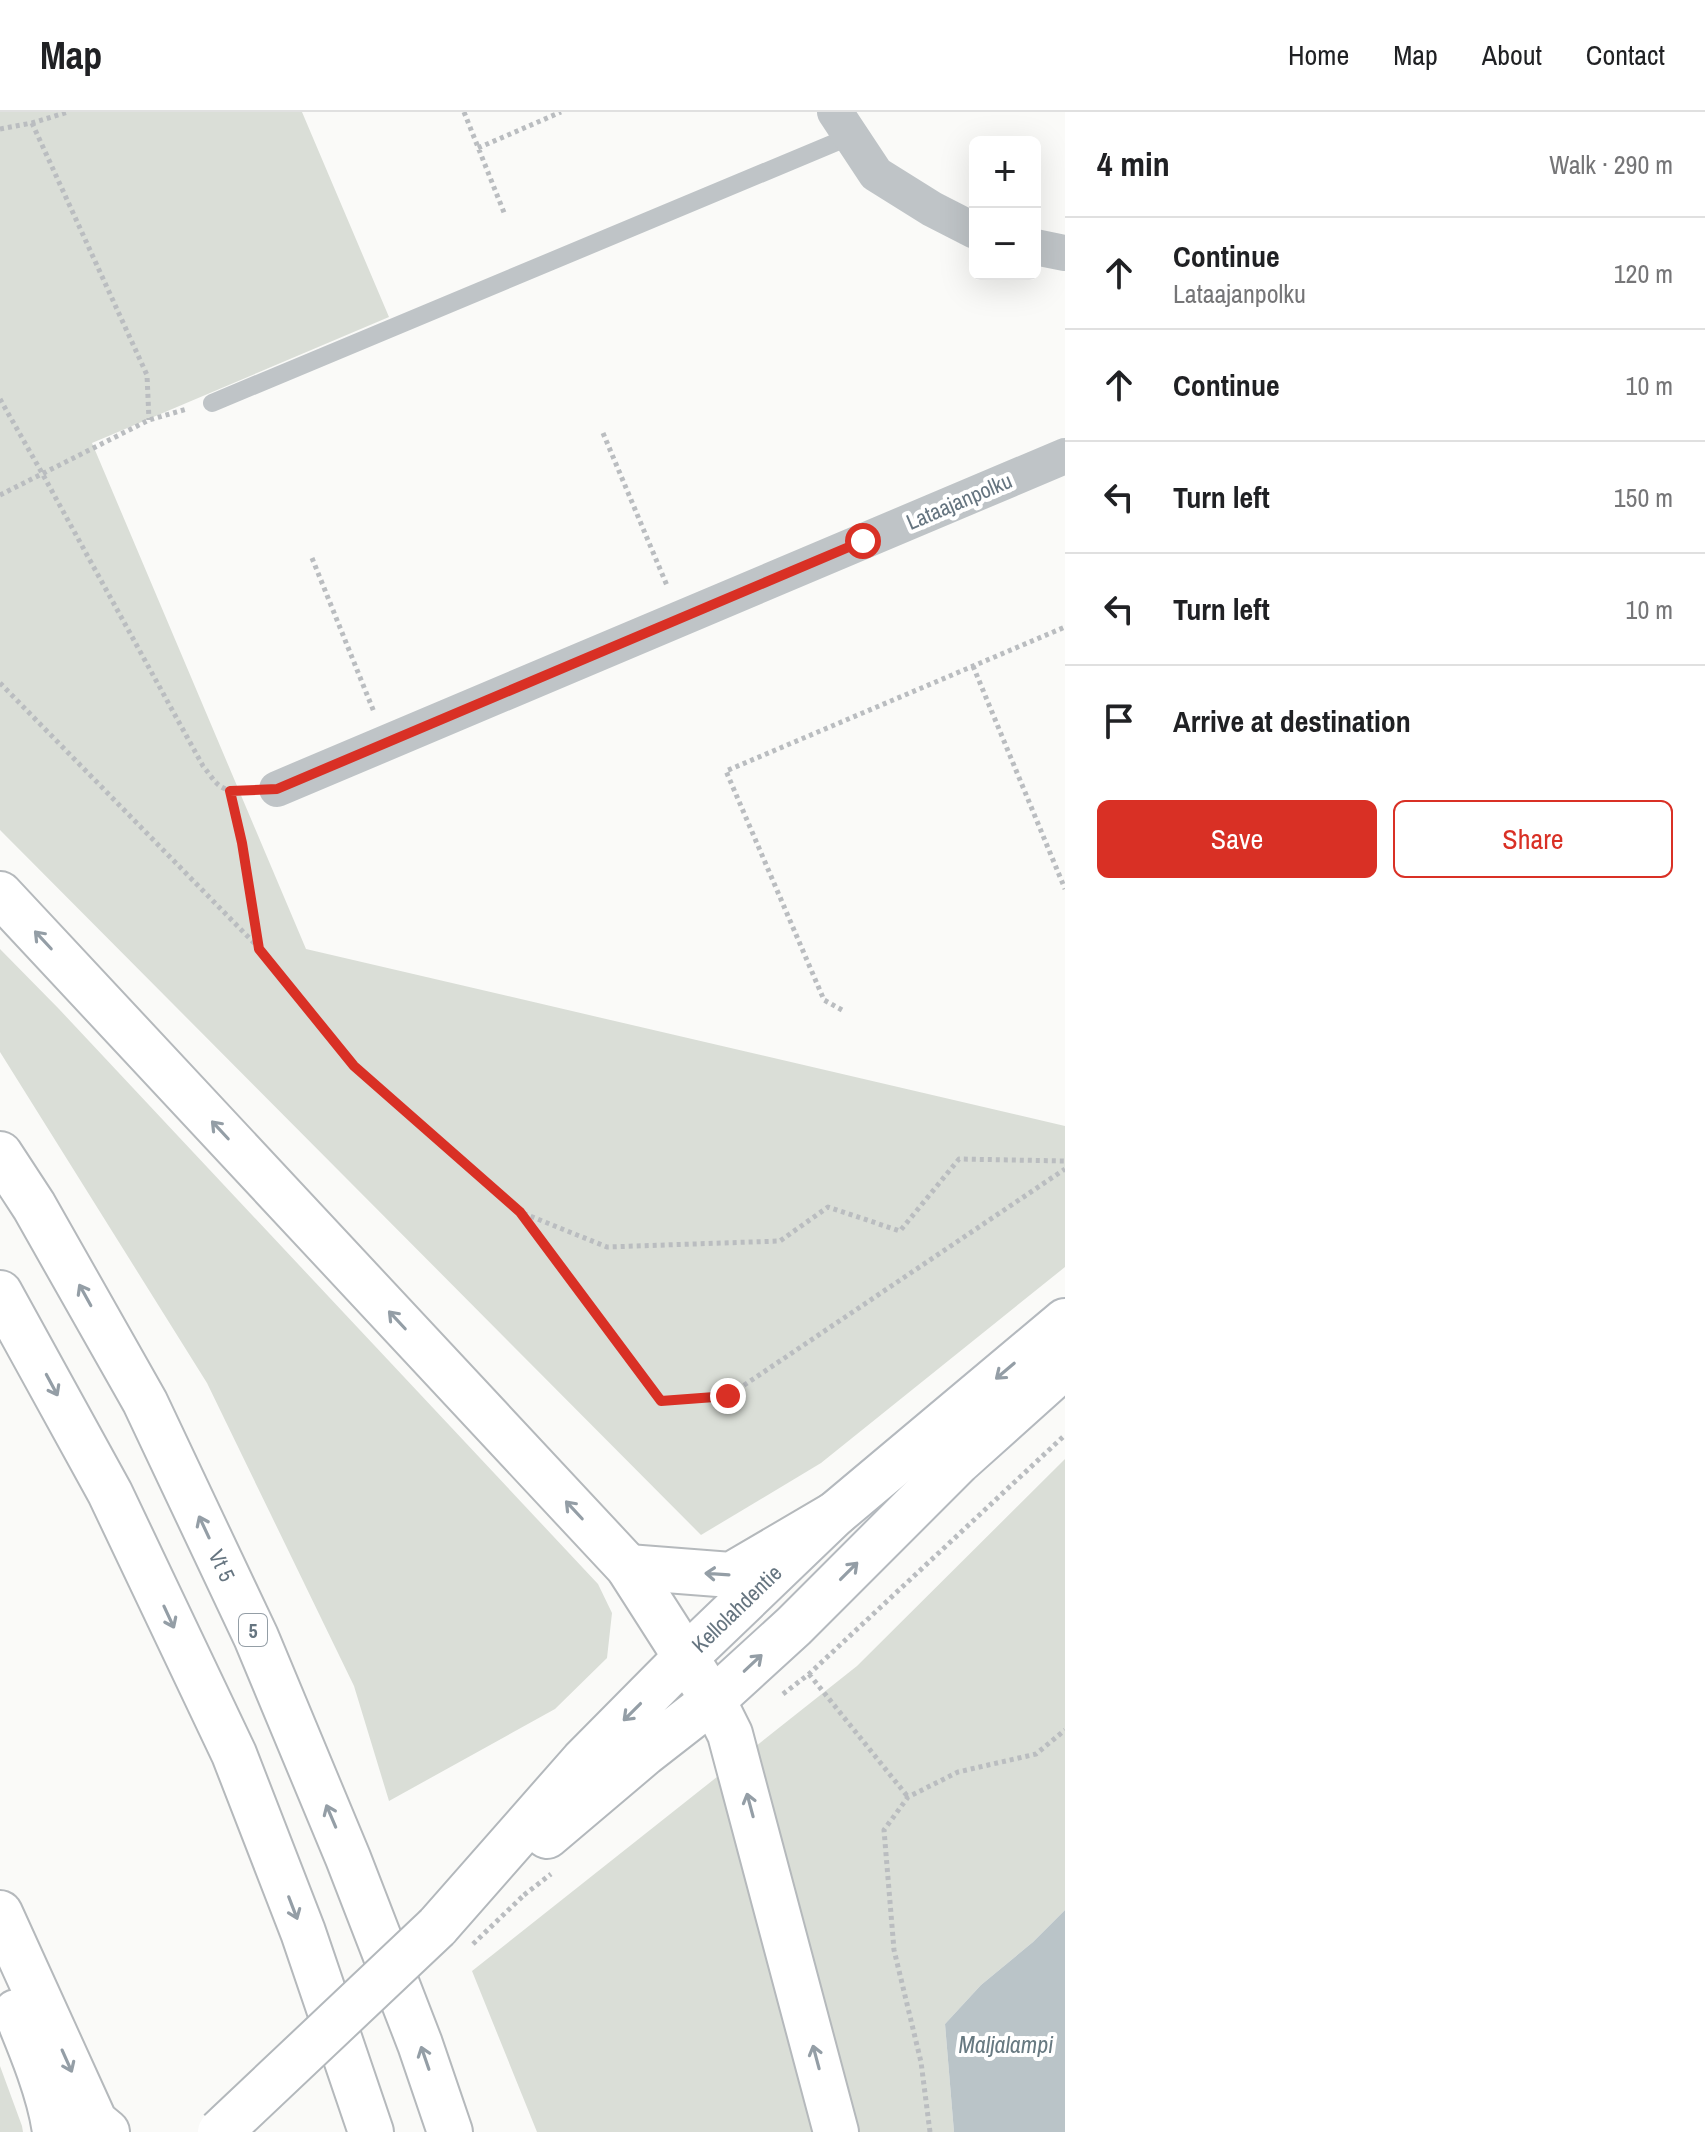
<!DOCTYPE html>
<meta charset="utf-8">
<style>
:root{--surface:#fff;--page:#f2f2f2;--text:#202124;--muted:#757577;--line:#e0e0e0;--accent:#d93025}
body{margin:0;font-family:"Archivo Narrow",sans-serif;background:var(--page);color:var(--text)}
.controls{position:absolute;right:24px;top:24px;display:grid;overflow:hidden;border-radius:12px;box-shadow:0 8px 32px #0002}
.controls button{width:72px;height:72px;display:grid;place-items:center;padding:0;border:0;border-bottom:2px solid var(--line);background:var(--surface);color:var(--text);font:40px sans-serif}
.stop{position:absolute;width:24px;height:24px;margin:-18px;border:6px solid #d93025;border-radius:50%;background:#fff}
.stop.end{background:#d93025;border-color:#fff;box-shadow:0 2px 8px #0008}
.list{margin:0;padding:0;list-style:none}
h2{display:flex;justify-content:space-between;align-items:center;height:104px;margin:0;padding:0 32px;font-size:34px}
h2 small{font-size:26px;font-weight:400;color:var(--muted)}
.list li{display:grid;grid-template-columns:52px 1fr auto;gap:24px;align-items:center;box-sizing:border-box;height:112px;padding:0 32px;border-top:2px solid var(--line)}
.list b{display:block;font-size:30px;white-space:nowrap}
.list p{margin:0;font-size:26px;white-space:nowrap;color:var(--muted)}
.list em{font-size:26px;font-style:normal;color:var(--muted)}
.actions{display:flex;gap:16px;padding:24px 32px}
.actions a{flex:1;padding:18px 0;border:2px solid var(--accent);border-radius:12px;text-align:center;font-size:28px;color:var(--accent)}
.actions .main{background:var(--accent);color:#fff}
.icon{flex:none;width:44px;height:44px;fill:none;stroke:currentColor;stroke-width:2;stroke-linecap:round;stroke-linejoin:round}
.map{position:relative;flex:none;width:1065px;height:2020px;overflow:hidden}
header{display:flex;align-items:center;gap:48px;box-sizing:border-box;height:112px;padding:0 40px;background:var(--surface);border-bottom:2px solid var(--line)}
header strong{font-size:38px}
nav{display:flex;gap:44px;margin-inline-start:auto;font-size:28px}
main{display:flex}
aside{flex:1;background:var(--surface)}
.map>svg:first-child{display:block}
.green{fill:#daded7}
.water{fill:#bac4c8}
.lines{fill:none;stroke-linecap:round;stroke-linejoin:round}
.secondary-casing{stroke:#b4b9be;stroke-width:48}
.primary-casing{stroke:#b3b8bc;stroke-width:48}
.highway-casing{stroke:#b5b9bc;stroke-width:48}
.path{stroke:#babdc0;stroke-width:5;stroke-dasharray:4 4;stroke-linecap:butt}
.lane{stroke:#bfc4c7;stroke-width:18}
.street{stroke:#bfc4c7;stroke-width:36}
.secondary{stroke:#fff;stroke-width:44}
.primary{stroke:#fff;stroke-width:44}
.highway{stroke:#fff;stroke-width:44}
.primary-bridge-casing{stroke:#b3b8bc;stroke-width:48;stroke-linecap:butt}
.path-bridge{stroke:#babdc0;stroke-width:5;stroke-dasharray:4 4;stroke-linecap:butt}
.primary-bridge{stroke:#fff;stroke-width:44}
.oneway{stroke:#949ea6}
.route{stroke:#d93025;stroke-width:10}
.labels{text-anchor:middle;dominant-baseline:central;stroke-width:8;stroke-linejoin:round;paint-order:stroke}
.shield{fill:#fff;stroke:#949ea6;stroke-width:2}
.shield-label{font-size:20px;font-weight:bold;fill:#667580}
.street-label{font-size:22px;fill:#667580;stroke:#fff}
.water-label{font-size:24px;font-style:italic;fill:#677981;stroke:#fff}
</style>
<header>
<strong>Map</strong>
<nav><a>Home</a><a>Map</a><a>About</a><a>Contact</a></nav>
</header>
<main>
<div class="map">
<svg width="1065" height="2020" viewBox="0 0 1065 2020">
<rect width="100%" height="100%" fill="#fafaf8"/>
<!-- green -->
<path class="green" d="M0,0H302L389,205L92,331L306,837L1065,1014V1155L821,1351L701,1423L0,718Z
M0,837L59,897L598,1472L612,1501L607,1546L555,1597L389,1689L354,1574L207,1271L0,940Z
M1065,1347V1798L1033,1830L981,1873L945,1912L954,2020H537L472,1859L857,1554Z
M0,1954L22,2014L23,2020H0Z"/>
<!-- water -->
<path class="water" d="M1065,1798V2020H954L945,1912L981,1873L1033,1830Z"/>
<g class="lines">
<!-- secondary casing -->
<g class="secondary-casing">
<g id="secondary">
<path id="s1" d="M686,1545L835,1402L1065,1209"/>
<path d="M713,1588L794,1514L958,1350L1065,1254"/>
</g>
</g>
<!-- primary casing -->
<g class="primary-casing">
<path id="primary" d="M547,1724L645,1641L713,1588
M437,1815L583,1649L686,1545"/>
</g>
<!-- highway casing -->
<g class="highway-casing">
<g id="highway">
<path d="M0,782L628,1455L713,1588L730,1622L836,2020"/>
<path id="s2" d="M0,1042L34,1094L145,1290L256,1525L348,1746L420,1932L450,2020"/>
<path d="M0,1181L110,1381L234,1642L303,1820L371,2020"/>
<path d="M628,1455L731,1463L835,1402"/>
<path d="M0,1801L95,2010L107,2020"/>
<path d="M16,1900C31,1936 50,1982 55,2020"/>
</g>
</g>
<!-- path -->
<path class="path" d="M464,0L505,103
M32,11L147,263L149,308
M0,17L32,11L68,0
M478,36L561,0
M0,287L42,361L203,654C218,673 219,680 244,678
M603,321L668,476
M0,383L149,308L187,297
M312,446L374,600
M973,554L1065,777
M0,571L259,836
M230,679L242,731L259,837L354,954L520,1100L607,1135L780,1129L828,1095L900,1119L959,1047L1065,1049
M842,898L824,888L726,659L1065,515
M521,1102L661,1289L728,1284L1065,1057
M809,1562L908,1685
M783,1582L809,1562L1065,1323
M524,1783L551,1762
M930,2020L921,1950L894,1838L884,1718L908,1685L958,1660L1036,1642L1065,1618"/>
<!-- lane -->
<path class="lane" d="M212,291L851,24"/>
<!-- street -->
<path class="street" d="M835,0L876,62L932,97L975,119
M1035,135L1065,141
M277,677L1065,344"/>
<!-- secondary -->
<use href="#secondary" class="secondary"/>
<!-- primary -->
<use href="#primary" class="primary"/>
<!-- highway -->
<use href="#highway" class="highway"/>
<!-- primary-bridge casing -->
<g class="primary-bridge-casing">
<path id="primary-bridge" d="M220,2020L437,1815"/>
</g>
<!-- path-bridge -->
<path class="path-bridge" d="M473,1832L524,1783"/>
<!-- primary-bridge -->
<use href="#primary-bridge" class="primary-bridge"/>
</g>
<!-- one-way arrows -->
<defs><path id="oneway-shaft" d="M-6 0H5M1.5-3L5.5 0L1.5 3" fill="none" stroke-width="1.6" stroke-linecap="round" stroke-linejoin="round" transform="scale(2)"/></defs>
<g class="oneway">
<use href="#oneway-shaft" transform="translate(43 828) rotate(-133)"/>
<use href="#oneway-shaft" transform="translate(220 1018) rotate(-133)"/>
<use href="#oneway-shaft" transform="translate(85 1183) rotate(-119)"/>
<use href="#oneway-shaft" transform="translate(397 1208) rotate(-133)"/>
<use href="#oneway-shaft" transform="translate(1005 1259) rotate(140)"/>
<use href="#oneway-shaft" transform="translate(52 1273) rotate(62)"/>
<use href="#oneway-shaft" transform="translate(574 1398) rotate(-133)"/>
<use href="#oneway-shaft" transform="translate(204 1415) rotate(-115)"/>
<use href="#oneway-shaft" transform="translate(849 1459) rotate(-45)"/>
<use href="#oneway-shaft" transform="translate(717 1462) rotate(-176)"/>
<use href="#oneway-shaft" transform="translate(169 1505) rotate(65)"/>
<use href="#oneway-shaft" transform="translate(753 1551) rotate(-43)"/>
<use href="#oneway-shaft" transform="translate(632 1600) rotate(135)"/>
<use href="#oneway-shaft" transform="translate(750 1693) rotate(-105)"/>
<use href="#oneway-shaft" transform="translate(331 1704) rotate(-113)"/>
<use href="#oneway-shaft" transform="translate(293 1796) rotate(69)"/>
<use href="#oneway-shaft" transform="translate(816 1945) rotate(-105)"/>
<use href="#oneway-shaft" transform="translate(425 1946) rotate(-109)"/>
<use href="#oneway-shaft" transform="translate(67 1949) rotate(66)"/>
</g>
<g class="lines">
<!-- route -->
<path class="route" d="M728,1284L661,1289L520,1100L354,954L259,837L242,731L230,679L277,677L863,429"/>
</g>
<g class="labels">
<!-- shield labels -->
<rect class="shield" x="239" y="1502" width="28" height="32" rx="6"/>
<g class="shield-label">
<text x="253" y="1518">5</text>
</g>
<!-- street labels -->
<g class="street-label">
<text transform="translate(959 389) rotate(-23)">Lataajanpolku</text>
<text stroke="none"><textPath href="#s2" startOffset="468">Vt 5</textPath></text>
<text stroke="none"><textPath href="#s1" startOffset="70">Kellolahdentie</textPath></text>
</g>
<!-- water labels -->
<g class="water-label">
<text x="1006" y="1932">Maljalampi</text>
</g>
</g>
</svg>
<div class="controls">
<button>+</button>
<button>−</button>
</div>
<div class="stop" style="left:863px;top:429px"></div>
<div class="stop end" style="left:728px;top:1284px"></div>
</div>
<aside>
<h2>4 min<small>Walk · 290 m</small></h2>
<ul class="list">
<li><svg class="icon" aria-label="ahead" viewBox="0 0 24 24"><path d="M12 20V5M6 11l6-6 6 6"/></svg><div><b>Continue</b><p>Lataajanpolku</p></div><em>120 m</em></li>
<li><svg class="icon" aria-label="ahead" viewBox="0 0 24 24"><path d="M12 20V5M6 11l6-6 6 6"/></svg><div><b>Continue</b></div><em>10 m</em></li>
<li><svg class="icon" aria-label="left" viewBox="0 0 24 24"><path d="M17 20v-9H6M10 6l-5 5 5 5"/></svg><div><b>Turn left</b></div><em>150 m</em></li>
<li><svg class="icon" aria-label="left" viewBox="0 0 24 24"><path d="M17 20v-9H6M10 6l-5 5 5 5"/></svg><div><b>Turn left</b></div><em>10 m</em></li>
<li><svg class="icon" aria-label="arrive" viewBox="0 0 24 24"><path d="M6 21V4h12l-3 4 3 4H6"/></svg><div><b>Arrive at destination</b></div></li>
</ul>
<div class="actions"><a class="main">Save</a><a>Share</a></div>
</aside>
</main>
